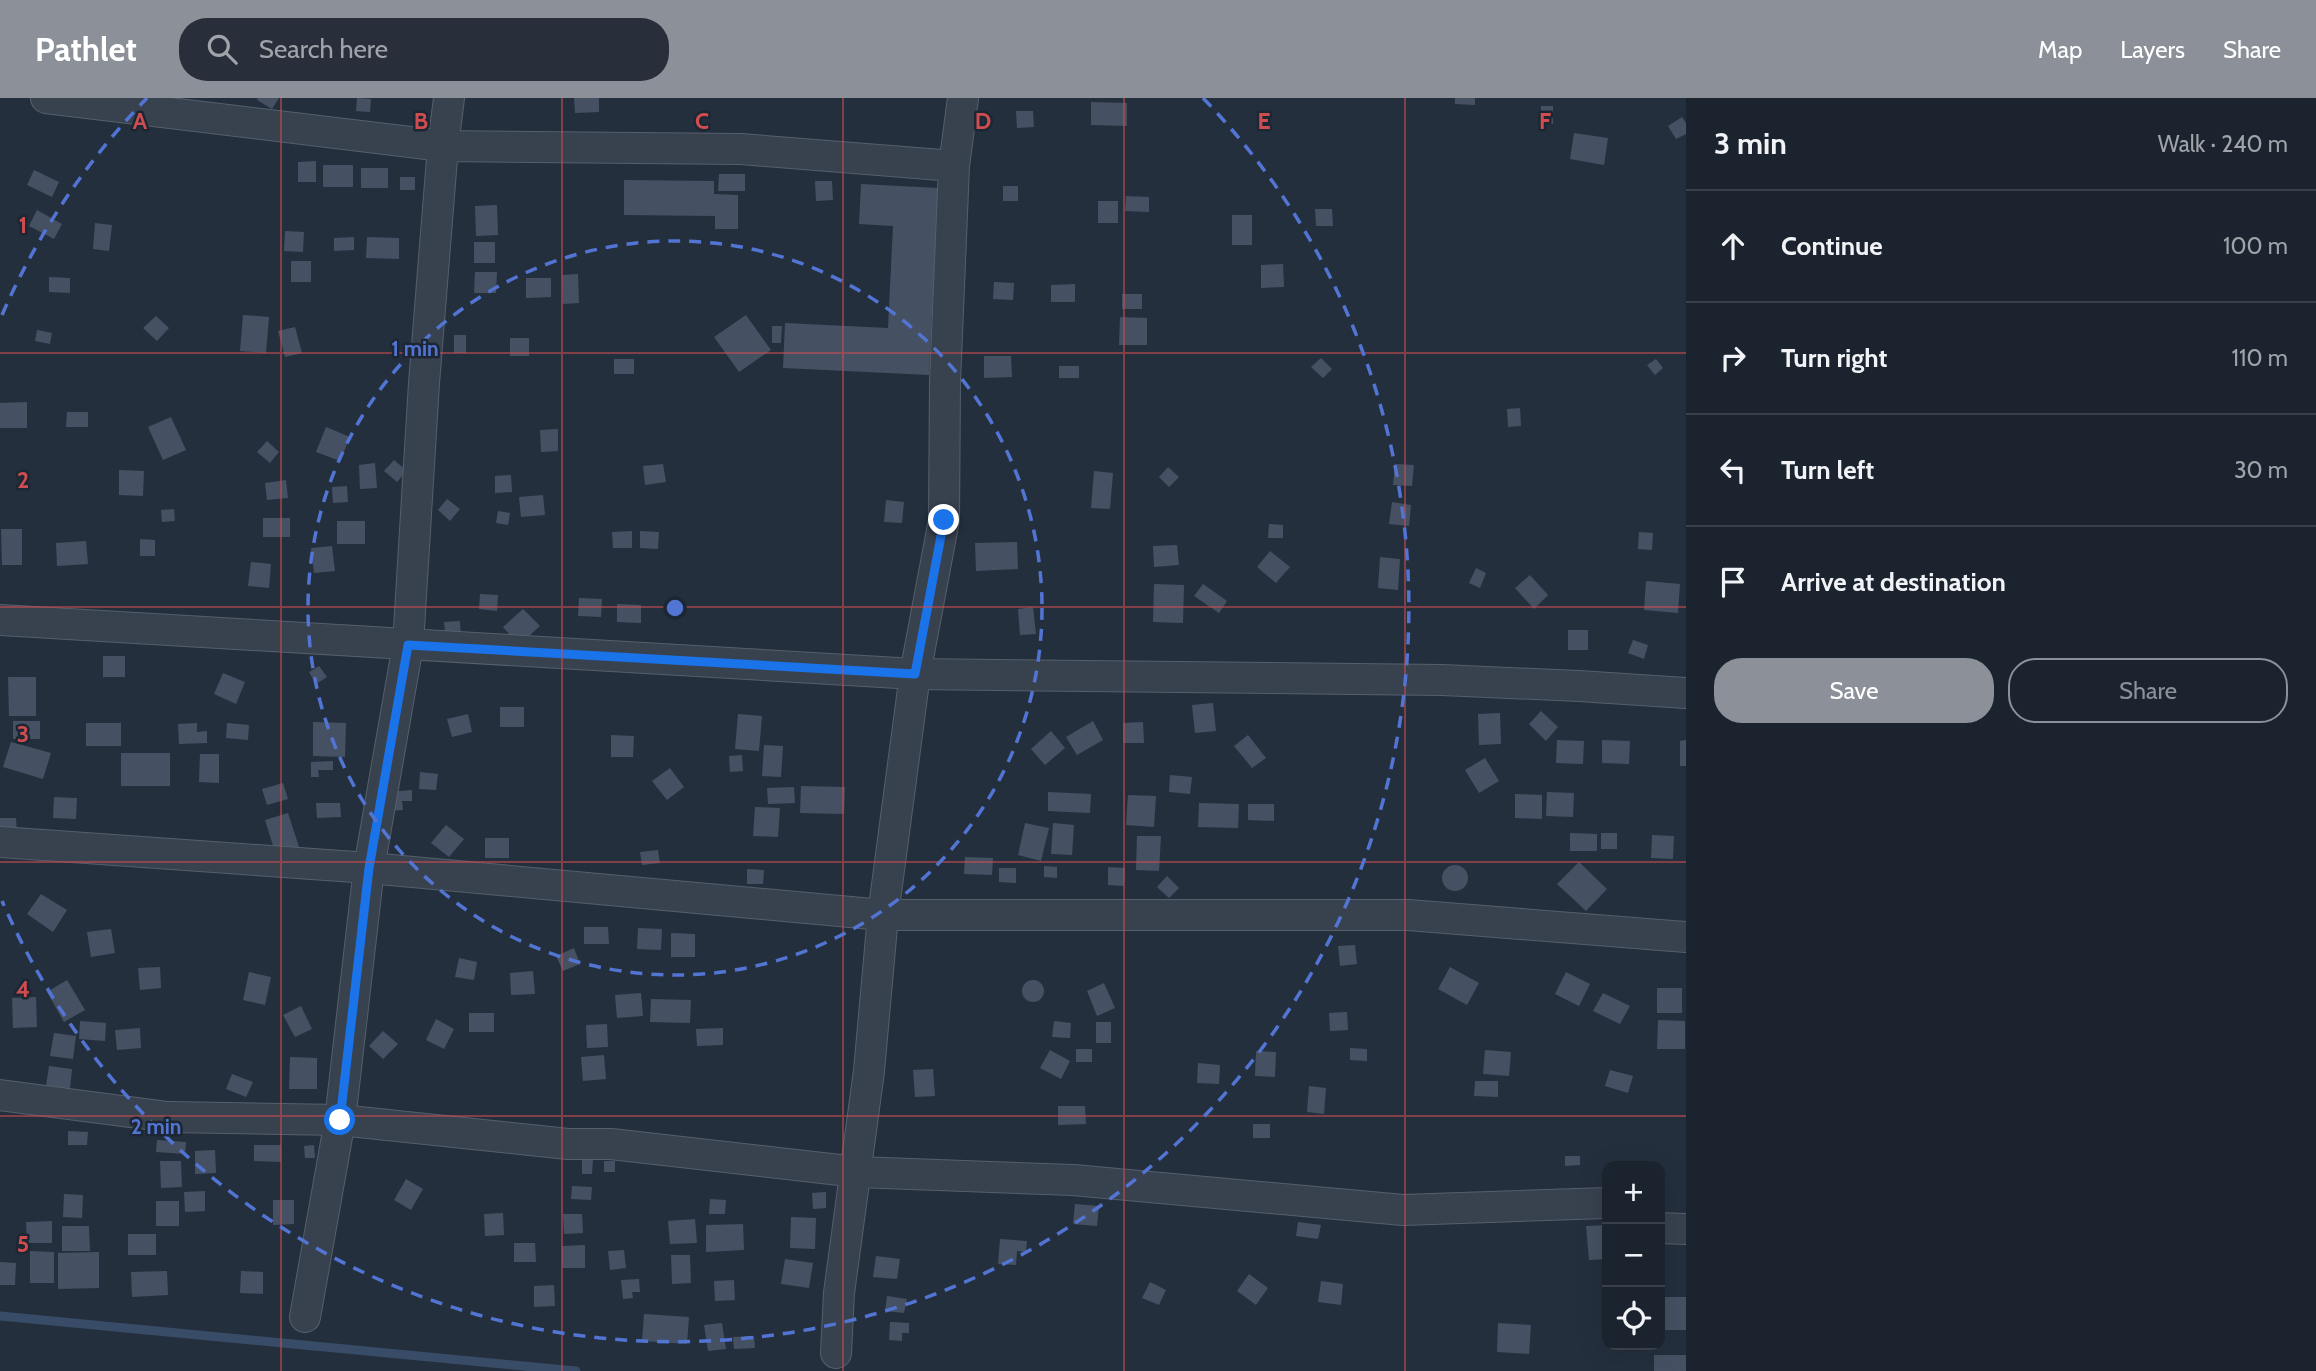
<!DOCTYPE html>
<meta charset="utf-8">
<style>
:root{--surface:#1b232e;--page:#282f3a;--text:#f1f3f6;--muted:#a0a4aa;--line:#39404a;--accent:#8c9099}
body{margin:0;font-family:Cabin,sans-serif;background:var(--page);color:var(--text)}
.controls{position:absolute;right:21px;bottom:21px;display:grid;overflow:hidden;border-radius:14px;box-shadow:0 7px 28px #0002}
.controls button{width:63px;height:63px;display:grid;place-items:center;padding:0;border:0;border-bottom:2px solid var(--line);background:var(--surface);color:var(--text);font:35px sans-serif}
.stop{position:absolute;width:21px;height:21px;margin:-16px;border:5px solid #1a73e8;border-radius:50%;background:#fff}
.stop.end{background:#1a73e8;border-color:#fff;box-shadow:0 2px 7px #0008}
.list{margin:0;padding:0;list-style:none}
h2{display:flex;justify-content:space-between;align-items:center;height:91px;margin:0;padding:0 28px;font-size:30px}
h2 small{font-size:23px;font-weight:400;color:var(--muted)}
.list li{display:grid;grid-template-columns:46px 1fr auto;gap:21px;align-items:center;box-sizing:border-box;height:112px;padding:0 28px;border-top:2px solid var(--line)}
.list b{display:block;font-size:26px;white-space:nowrap}
.list em{font-size:23px;font-style:normal;color:var(--muted)}
.actions{display:flex;gap:14px;padding:21px 28px}
.actions a{flex:1;padding:16px 0;border:2px solid var(--accent);border-radius:28px;text-align:center;font-size:24px;color:var(--accent)}
.actions .main{background:var(--accent);color:#fff}
.icon{flex:none;width:38px;height:38px;fill:none;stroke:currentColor;stroke-width:2;stroke-linecap:round;stroke-linejoin:round}
.map{position:relative;flex:none;width:1686px;height:1273px;overflow:hidden}
header{display:flex;align-items:center;gap:42px;box-sizing:border-box;height:98px;padding:0 35px;background:var(--accent);color:#fff}
header strong{font-size:33px}
nav{display:flex;gap:38px;margin-inline-start:auto;font-size:24px}
.search{width:490px;height:63px;background:var(--page);display:flex;align-items:center;gap:18px;box-sizing:border-box;padding:0 24px;border-radius:28px;color:var(--muted);font-size:26px}
main{display:flex}
aside{flex:1;background:var(--surface)}
.map>svg:first-child{display:block}
.lines{fill:none;stroke-linecap:round;stroke-linejoin:round}
.stream{stroke:#394c67;stroke-width:9}
.building{fill:#455162}
.minor-casing{stroke:#565f6c;stroke-width:32}
.minor{stroke:#38414e;stroke-width:30}
.route{stroke:#1a73e8;stroke-width:9}
.grid{fill:none;stroke:#ce4d50;stroke-width:2;stroke-opacity:0.55}
.ring{fill:none;stroke:#5274d3;stroke-width:3.5;stroke-dasharray:12 9}
.grid-label{font-size:23px;text-anchor:middle;font-weight:bold;fill:#ce4d50;stroke:#1d2633;stroke-width:5;stroke-linejoin:round;paint-order:stroke}
.centre{fill:#5274d3;stroke:#1d2633;stroke-width:3.5}
.ring-label{font-size:21px;text-anchor:middle;font-weight:bold;fill:#5274d3;stroke:#1d2633;stroke-width:5;stroke-linejoin:round;paint-order:stroke}
</style>
<header>
<strong>Pathlet</strong>
<div class="search"><svg class="icon" aria-label="search" viewBox="0 0 24 24"><circle cx="10" cy="10" r="6"/><path d="M15 15l6 6"/></svg>Search here</div>
<nav><a>Map</a><a>Layers</a><a>Share</a></nav>
</header>
<main>
<div class="map">
<svg width="1686" height="1273" viewBox="0 0 1686 1273">
<rect width="100%" height="100%" fill="#242f3e"/>
<g class="lines">
<!-- stream -->
<path class="stream" d="M0,1218L576,1273"/>
</g>
<!-- building -->
<path class="building" d="M258,0H279L272,11L257,2Z
M357,0L371,1L370,14L356,13Z
M574,0H599V14L575,15Z
M1455,0H1475V7L1455,6Z
M1091,4L1127,5V28L1091,27Z
M1541,8H1553V26H1541Z
M1016,13H1033L1034,29L1017,30Z
M1682,19L1686,25V36L1676,41L1668,28Z
M1574,35L1608,40L1604,67L1570,61Z
M316,63V84H298V64Z
M323,67H353V89H323Z
M361,70H388V90H361Z
M34,72L59,84L52,99L27,87Z
M719,76H745V93H718Z
M400,79H415V92H400Z
M624,82L714,83V96L738,97V131H715V118L624,117Z
M815,83H832L833,102L816,103Z
M861,86L938,90L929,277L783,270L785,225L888,230L893,128L859,126Z
M1003,88H1018V103H1003Z
M1126,98L1149,99V114L1125,113Z
M1098,103H1118V125H1098Z
M497,107L498,137L476,138L475,108Z
M1315,111H1332L1333,128H1316Z
M37,112L62,126L54,141L29,128Z
M1232,117H1252V147H1232Z
M95,125L112,127L109,153L93,151Z
M285,133L304,134L303,154L284,153Z
M354,139V152L334,153V140Z
M367,139L399,140V161L366,160Z
M474,144H495V165H474Z
M291,163H311V184H291Z
M1283,166L1284,189L1261,190V167Z
M475,174H497L496,195H474Z
M578,176L579,205L563,206L562,177Z
M49,179L70,180V195L49,194Z
M526,180H551V199L526,200Z
M994,184L1014,185L1013,202L993,201Z
M1075,186V204H1051V187Z
M1122,196H1142V211H1122Z
M243,217L269,219L266,255L240,253Z
M746,217L771,252L739,274L714,239Z
M156,218L169,230L157,243L143,230Z
M1120,219L1147,220V247H1119Z
M772,228H782L781,245H772Z
M295,229L302,255L285,259L278,233Z
M37,232L52,235L50,246L35,243Z
M454,237H466V255H454Z
M510,240H529V258H510Z
M984,258H1011L1012,279L984,280Z
M1321,260L1332,271L1323,280L1311,269Z
M614,261H634V276H614Z
M1656,261L1663,270L1655,277L1647,267Z
M1059,268H1079V280H1059Z
M27,304V330H0V305Z
M1520,310L1521,328L1508,329L1507,311Z
M67,314H88V329H66Z
M171,319L186,352L163,362L148,329Z
M326,329L350,339L340,363L316,354Z
M558,331V353L541,354L540,332Z
M267,343L279,354L270,365L257,354Z
M394,362L407,373L397,384L384,373Z
M375,365L377,390L360,391L359,367Z
M663,366L666,384L645,387L643,368Z
M1395,366L1414,367L1412,388L1393,387Z
M1168,369L1179,379L1169,389L1159,379Z
M119,372L144,373L143,398L119,397Z
M1094,373L1113,375L1110,411L1091,410Z
M511,377L512,394L495,395V378Z
M286,382L288,400L267,402L265,385Z
M347,388L348,404L333,405L332,389Z
M543,397L545,417L521,419L519,399Z
M447,401L460,411L450,423L438,412Z
M886,402L904,404L902,425L884,424Z
M1392,404L1411,407L1409,428L1389,426Z
M174,411L175,423L162,424L161,412Z
M498,413L510,415L508,427L496,425Z
M263,420H290V439H263Z
M337,423H365V446H337Z
M1269,426L1283,427V440H1268Z
M1,431H22V467H2Z
M632,433V450H613L612,434Z
M640,433L659,434L658,451L640,450Z
M1639,434L1653,435L1652,452L1638,451Z
M140,441L155,442V458H140Z
M86,443L88,466L57,468L56,445Z
M1017,444L1018,471L976,473L975,445Z
M1177,447L1179,467L1154,469L1153,448Z
M332,448L335,473L314,475L311,450Z
M1270,453L1290,469L1276,485L1257,469Z
M1380,459L1400,461L1398,492L1378,490Z
M251,464L271,466L269,490L248,488Z
M1476,470L1486,475L1480,490L1469,485Z
M1530,477L1548,497L1534,511L1515,490Z
M1646,483L1680,486L1678,515L1644,512Z
M1154,486L1184,487L1183,525L1153,524Z
M1203,486L1227,503L1219,515L1194,498Z
M480,496L498,497L497,513L479,511Z
M579,500L602,501L601,519L578,518Z
M617,506L641,507V525L617,524Z
M1033,509L1036,536L1020,537L1018,511Z
M523,511L540,528L519,547L503,529Z
M460,523L461,543L446,544L444,524Z
M1568,532H1588V552H1568Z
M1633,542L1648,547L1644,561L1628,555Z
M103,558H125V579H103Z
M319,568L327,579L316,586L309,574Z
M223,575L245,584L236,606L214,596Z
M8,579H36V618H9Z
M1213,605L1216,633L1195,635L1192,607Z
M500,609H524V629H500Z
M1541,613L1558,629L1546,643L1529,626Z
M1500,615L1501,646L1479,647L1478,616Z
M468,616L472,634L452,639L447,621Z
M738,616L762,618L759,653L735,651Z
M13,623H40V641H13Z
M1093,623L1103,642L1077,657L1066,639Z
M313,624L346,625L345,659L313,658Z
M1143,624L1144,645H1123V625Z
M86,625H121V648H86Z
M197,625V634L207,633V645L179,646L178,626Z
M227,625L249,627L248,642L226,640Z
M1051,633L1065,650L1045,667L1031,651Z
M611,637L634,638L633,659H611Z
M1248,637L1266,660L1252,670L1234,648Z
M1557,642L1584,643L1583,666L1556,665Z
M1602,642L1630,643L1629,666L1602,665Z
M1686,642V668H1680V643Z
M11,644L51,655L43,681L3,669Z
M764,647L783,648L781,679L762,678Z
M121,655H170V688H121Z
M200,656H219V685L199,684Z
M742,657L743,673L730,674L729,658Z
M1485,660L1499,683L1479,695L1465,672Z
M333,663V672H318L319,679H311V664Z
M670,670L684,689L667,702L652,683Z
M420,674L438,676L436,692L419,691Z
M1170,677L1192,679L1190,696L1169,694Z
M283,685L288,701L267,707L262,691Z
M801,688L845,689L844,716L800,715Z
M794,689L795,705L768,706L767,690Z
M412,692V703H402L403,712L390,713L388,694Z
M1048,694L1091,696L1090,715L1048,713Z
M1547,694L1574,695L1573,719L1546,718Z
M1515,696L1542,697V721L1515,720Z
M1128,697L1156,698L1154,729L1126,727Z
M54,699L77,700L76,721L53,720Z
M316,705H340L341,719L317,720Z
M1199,705L1239,706L1238,730L1198,729Z
M1248,706H1274V723L1248,722Z
M755,709L780,710L778,739L753,738Z
M288,715L299,749L276,757L265,722Z
M0,720H16L17,735H0Z
M1025,725L1049,730L1041,763L1018,757Z
M1053,725L1074,727L1072,757L1051,756Z
M446,727L464,741L449,759L431,745Z
M1570,735L1597,736V753H1570Z
M1601,735H1617V751H1601Z
M1652,737L1674,738L1673,761L1651,760Z
M1137,738H1161L1159,773L1136,772Z
M485,740H509V760H485Z
M658,752L660,765L642,767L640,754Z
M965,759L993,760L992,777L964,776Z
M1579,764L1607,791L1586,813L1557,786Z
M1442 780a13 13 0 1 1 26 0a13 13 0 1 1-26 0Z
M1044,768L1057,769V780L1044,779Z
M1108,769L1125,770L1124,788L1108,787Z
M999,770H1016V785L999,784Z
M747,771L764,772L763,786H747Z
M1167,778L1179,790L1169,800L1157,789Z
M41,796L67,812L53,834L27,816Z
M584,829H608L609,846H584Z
M638,830L662,831L661,852L637,851Z
M111,831L115,855L91,859L87,834Z
M671,835L695,836V859H671Z
M1355,847L1357,866L1340,868L1338,848Z
M574,850L580,866L563,873L556,858Z
M459,860L477,864L474,882L455,879Z
M160,869L161,890L140,892L138,870Z
M1450,869L1479,885L1467,907L1438,891Z
M533,873L535,896L511,897L510,875Z
M249,874L271,879L265,907L243,902Z
M1566,874L1590,886L1579,908L1555,896Z
M1022 893a11 11 0 1 1 22 0a11 11 0 1 1-22 0Z
M67,882L85,912L64,924L47,894Z
M1104,885L1115,910L1097,918L1087,893Z
M1657,890H1682V915H1657Z
M641,895L643,918L617,920L615,897Z
M1603,895L1630,908L1620,926L1593,913Z
M36,899L37,929L13,930L12,900Z
M651,901L691,902L690,925L650,924Z
M301,908L312,931L295,939L283,917Z
M1347,914L1348,932L1330,933L1329,915Z
M469,915H494V934H469Z
M436,921L454,931L444,951L426,942Z
M1658,922L1685,923V951H1657Z
M80,923L106,925L105,943L79,941Z
M1054,923L1071,925L1070,940L1052,939Z
M1096,924H1111V945H1096Z
M607,926L608,949L587,950L586,927Z
M140,930L141,950L117,952L115,932Z
M723,930V947L697,948L696,931Z
M383,933L398,946L383,961L369,948Z
M54,935L76,938L73,961L50,958Z
M1350,950L1367,951V963L1350,962Z
M1076,951H1092V964H1076Z
M1050,952L1070,963L1061,981L1040,970Z
M1485,952L1511,954L1509,978L1483,976Z
M1256,953L1276,954L1275,979L1255,978Z
M604,957L606,981L583,983L581,959Z
M290,959L317,960V991H289Z
M1198,965L1220,967L1219,986L1197,985Z
M49,968L72,971L70,991L46,988Z
M933,971L935,998L915,999L913,972Z
M1610,972L1633,978L1628,995L1605,988Z
M232,976L253,984L246,999L226,991Z
M1475,983H1498V999L1474,998Z
M1309,988L1326,990L1324,1016L1307,1014Z
M1058,1008H1085L1086,1026L1058,1027Z
M1253,1026H1270V1040H1253Z
M68,1033L88,1034L87,1047H68Z
M157,1042L186,1044L185,1056L156,1054Z
M254,1047H281V1064L254,1063Z
M314,1047L315,1060H305L304,1048Z
M215,1052L216,1075L195,1076V1053Z
M1565,1058H1580V1067L1565,1068Z
M582,1061H593L592,1076H582Z
M160,1063H181L182,1089L161,1090Z
M604,1063H615V1074H604Z
M406,1081L423,1091L411,1112L394,1102Z
M572,1088L592,1089L591,1102L571,1101Z
M205,1093V1113L185,1114L184,1094Z
M826,1094V1110L813,1111L812,1095Z
M64,1096L83,1097L82,1120L63,1119Z
M710,1101L726,1102L725,1116H709Z
M273,1102H294V1126L273,1127Z
M156,1103H179V1128H156Z
M1075,1106L1099,1108L1097,1128L1073,1126Z
M503,1115L504,1137L485,1138L484,1116Z
M563,1116H582L583,1135L564,1136Z
M791,1119L816,1120L815,1151L790,1150Z
M695,1121L697,1145L670,1146L668,1123Z
M52,1123V1145H27L26,1124Z
M1298,1124L1321,1127L1318,1141L1296,1138Z
M743,1126L744,1152L706,1154V1127Z
M1607,1127V1161L1589,1162L1586,1128Z
M62,1128H89L90,1153H62Z
M128,1136H156V1157H128Z
M1000,1141L1027,1143L1026,1154L1017,1153L1016,1167L998,1166Z
M514,1145H535L536,1164H514Z
M585,1147V1170H562V1148Z
M624,1152L626,1170L610,1172L608,1153Z
M30,1153L54,1154V1185H30Z
M99,1154V1190L58,1191V1155Z
M671,1157H690L691,1185L672,1186Z
M876,1158L900,1161L897,1181L873,1179Z
M785,1161L813,1165L809,1190L781,1186Z
M0,1164L16,1165L15,1187H0Z
M167,1173L168,1197L132,1199L131,1174Z
M241,1173L263,1174V1196L240,1195Z
M1249,1176L1268,1190L1256,1207L1237,1193Z
M639,1181L640,1194H632L633,1200L623,1201L621,1182Z
M734,1182L735,1202L715,1203L714,1183Z
M1321,1183L1343,1186L1341,1207L1318,1204Z
M1150,1184L1166,1192L1159,1207L1142,1200Z
M554,1187L555,1208L534,1209V1188Z
M887,1198L907,1201L904,1215L885,1213Z
M1660,1199H1686V1232H1660Z
M644,1216L689,1219L687,1246L642,1243Z
M890,1224L909,1225V1235H902V1243L889,1242Z
M722,1225L726,1251L708,1253L704,1227Z
M1498,1225L1531,1227L1529,1256L1497,1254Z
M754,1238L755,1250L734,1251L733,1239Z
M1654,1257H1686V1273H1654Z"/>
<g class="lines">
<!-- minor casing -->
<g class="minor-casing">
<path id="minor" d="M46,0L443,48L741,51L954,68
M0,522L915,576L1442,582L1579,588L1686,595
M0,744L369,770L883,817H1408L1686,839
M0,997L168,1019L340,1022L568,1046H611L857,1074L1073,1082L1403,1112L1607,1105
M1660,1130L1686,1131
M305,1219L340,1022L369,770L408,547L424,285L443,48L449,0
M836,1255L839,1195L869,973L883,817L915,576L944,422L945,284L954,68L963,0"/>
</g>
<!-- minor -->
<use href="#minor" class="minor"/>
</g>
<g class="lines">
<!-- route -->
<path class="route" d="M340,1022L369,770L408,547L915,576L944,422"/>
</g>
<!-- grid -->
<path class="grid" d="M281,0V1273M562,0V1273M843,0V1273M1124,0V1273M1405,0V1273M0,255H1686M0,509H1686M0,764H1686M0,1018H1686"/>
<!-- distance rings -->
<g class="ring">
<circle cx="675" cy="510" r="367"/>
<path d="M2 217A734 734 0 0 1 147 0M1203 0A734 734 0 1 1 2 803"/>
</g>
<g class="grid-label">
<text x="140" y="31">A</text>
<text x="421" y="31">B</text>
<text x="702" y="31">C</text>
<text x="983" y="31">D</text>
<text x="1264" y="31">E</text>
<text x="1545" y="31">F</text>
<text x="23" y="135">1</text>
<text x="23" y="390">2</text>
<text x="23" y="644">3</text>
<text x="23" y="899">4</text>
<text x="23" y="1154">5</text>
</g>
<circle cx="675" cy="510" r="10" class="centre"/>
<g class="ring-label">
<text x="415" y="258">1 min</text>
<text x="156" y="1036">2 min</text>
</g>
</svg>
<div class="controls">
<button>+</button>
<button>−</button>
<button><svg class="icon" aria-label="locate" viewBox="0 0 24 24"><circle cx="12" cy="12" r="6"/><path d="M12 2v4M12 18v4M2 12h4M18 12h4"/></svg></button>
</div>
<div class="stop" style="left:340px;top:1022px"></div>
<div class="stop end" style="left:944px;top:422px"></div>
</div>
<aside>
<h2>3 min<small>Walk · 240 m</small></h2>
<ul class="list">
<li><svg class="icon" aria-label="ahead" viewBox="0 0 24 24"><path d="M12 20V5M6 11l6-6 6 6"/></svg><div><b>Continue</b></div><em>100 m</em></li>
<li><svg class="icon" aria-label="right" viewBox="0 0 24 24"><path d="M7 20v-9h11M14 6l5 5-5 5"/></svg><div><b>Turn right</b></div><em>110 m</em></li>
<li><svg class="icon" aria-label="left" viewBox="0 0 24 24"><path d="M17 20v-9H6M10 6l-5 5 5 5"/></svg><div><b>Turn left</b></div><em>30 m</em></li>
<li><svg class="icon" aria-label="arrive" viewBox="0 0 24 24"><path d="M6 21V4h12l-3 4 3 4H6"/></svg><div><b>Arrive at destination</b></div></li>
</ul>
<div class="actions"><a class="main">Save</a><a>Share</a></div>
</aside>
</main>
